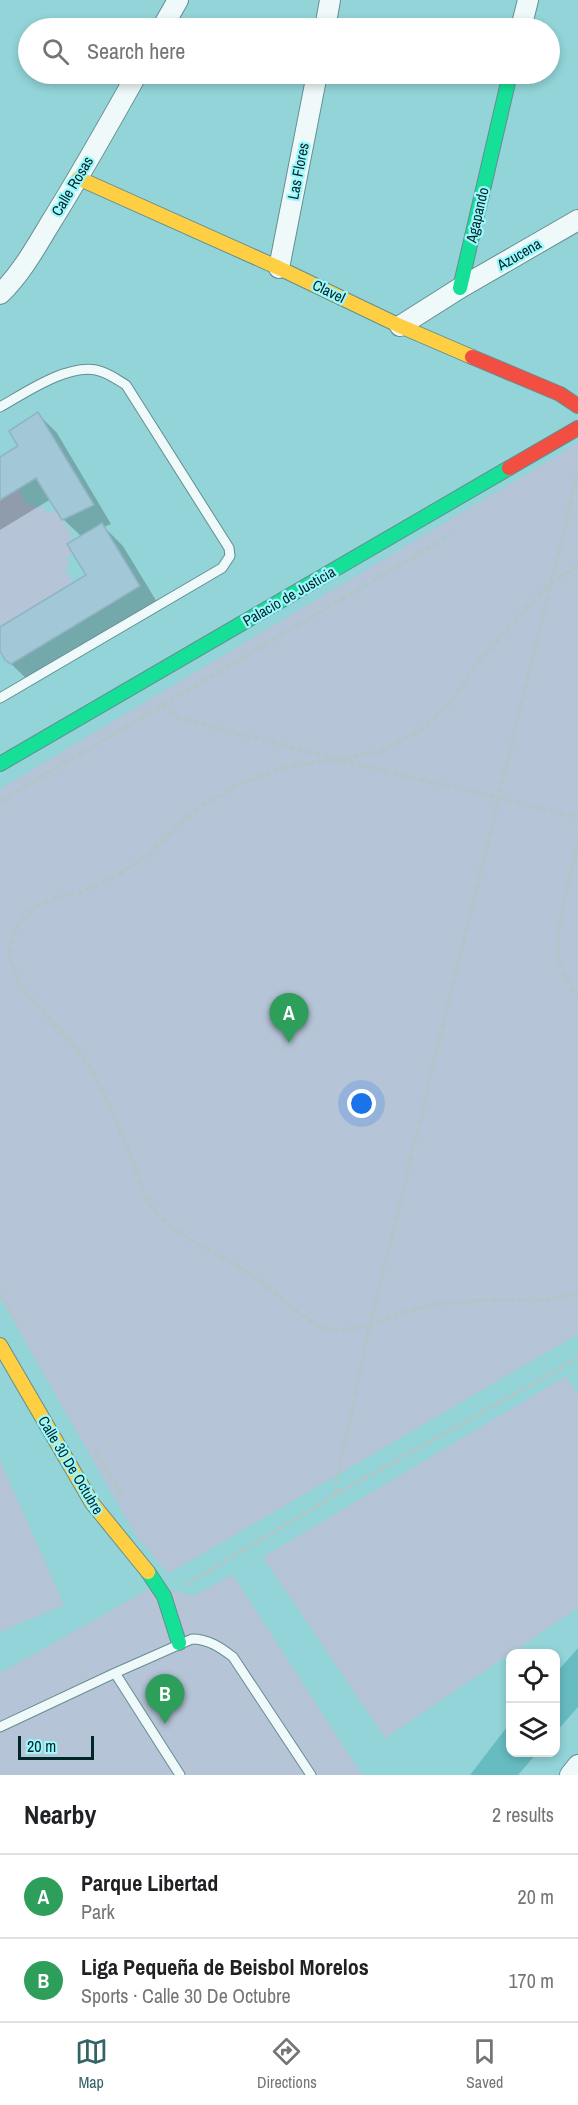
<!DOCTYPE html>
<meta charset="utf-8">
<style>
:root{--surface:#fff;--page:#f2f2f2;--text:#202124;--muted:#757577;--line:#e0e0e0;--accent:#336366}
body{margin:0;font-family:"Archivo Narrow",sans-serif;background:var(--page);color:var(--text)}
.controls{position:absolute;right:18px;bottom:18px;display:grid;overflow:hidden;border-radius:12px;box-shadow:0 3px 9px #0003}
.controls button{width:54px;height:54px;display:grid;place-items:center;padding:0;border:0;border-bottom:2px solid var(--line);background:var(--surface);color:var(--text);font:30px sans-serif}
.scale{position:absolute;left:18px;bottom:15px;width:76px;box-sizing:border-box;padding-left:6px;border:3px solid #002628;border-top:0;font-size:16px;line-height:21px;white-space:nowrap;color:#002628;-webkit-text-stroke:4px #9df8fd;paint-order:stroke}
.you{position:absolute;left:362px;top:1104px;width:21px;height:21px;margin:-15px;border:4px solid #fff;border-radius:50%;background:#1a73e8;box-shadow:0 0 0 9px #1a73e833}
.badge{display:grid;place-items:center;width:39px;height:39px;border-radius:50%;background:var(--accent);color:#fff;font-size:20px;font-weight:700}
.pin{position:absolute;translate:-50% -50px;filter:drop-shadow(0 2px 3px #0008)}
.pin::after{content:'';position:absolute;top:32px;width:21px;height:18px;background:inherit;clip-path:polygon(0 0,100% 0,50% 100%)}
.list{margin:0;padding:0;list-style:none}
h2{display:flex;justify-content:space-between;align-items:center;height:78px;margin:0;padding:0 24px;font-size:26px}
h2 small{font-size:20px;font-weight:400;color:var(--muted)}
.list li{display:grid;grid-template-columns:39px 1fr auto;gap:18px;align-items:center;box-sizing:border-box;height:84px;padding:0 24px;border-top:2px solid var(--line)}
.list b{display:block;font-size:22px;white-space:nowrap}
.list p{margin:0;font-size:20px;white-space:nowrap;color:var(--muted)}
.list em{font-size:20px;font-style:normal;color:var(--muted)}
.icon{flex:none;width:33px;height:33px;fill:none;stroke:currentColor;stroke-width:2;stroke-linecap:round;stroke-linejoin:round}
.map{position:relative;flex:none;width:578px;height:1775px;overflow:hidden}
.search{position:absolute;background:var(--surface);box-shadow:0 3px 9px #0003;left:18px;right:18px;top:18px;height:66px;display:flex;align-items:center;gap:15px;box-sizing:border-box;padding:0 21px;border-radius:33px;color:var(--muted);font-size:22px}
.sheet{height:246px;background:var(--surface)}
nav{display:flex;justify-content:space-around;align-items:center;box-sizing:border-box;height:84px;border-top:2px solid var(--line);background:var(--surface);font-size:16px;color:var(--muted)}
nav a{display:grid;justify-items:center;gap:3px}
nav .on{color:var(--accent)}
.map>svg:first-child{display:block}
.park{fill:#b5c4d7}
.water{fill:#66bcc1}
.shadow{fill:#0003}
.building{fill:#a2c8d7;stroke:#8fb4c3;stroke-width:1.5}
.lines{fill:none;stroke-linecap:round;stroke-linejoin:round}
.lane-casing{stroke:#648e90;stroke-width:11}
.street-casing{stroke:#648e90;stroke-width:22}
.fast-casing{stroke:#648e90;stroke-width:16}
.slow-casing{stroke:#648e90;stroke-width:16}
.jam-casing{stroke:#648e90;stroke-width:16}
.path{stroke:#b2c6c7;stroke-width:4;stroke-dasharray:6 3;stroke-linecap:butt}
.lane{stroke:#eff9f9;stroke-width:9}
.street{stroke:#eff9f9;stroke-width:20}
.fast{stroke:#16e098;stroke-width:14}
.slow{stroke:#ffcf43;stroke-width:14}
.jam{stroke:#f24e42;stroke-width:14}
.labels{text-anchor:middle;dominant-baseline:central;stroke-width:4.5;stroke-linejoin:round;paint-order:stroke}
.street-label{font-size:15px;fill:#002628;stroke:#9df8fd}
</style>
<div class="map">
<svg width="578" height="1775" viewBox="0 0 578 1775">
<rect width="100%" height="100%" fill="#92d4d8"/>
<!-- park -->
<path class="park" d="M578,443V1334L168,1574L136,1536L0,1297V789Z
M18,490L28,505H33L37,509L44,506L47,513L56,510L73,536L67,544L73,554L66,558L70,565L65,569L74,583L0,627V501Z
M566,1376L578,1395V1608L385,1738L263,1557Z
M0,1460L64,1605L0,1632Z
M233,1575L362,1775H0V1673L156,1585L193,1596Z"/>
<!-- water -->
<path class="water" d="M578,1648V1707L556,1732V1673Z
M510,1723V1752L537,1753L518,1775H470Z"/>
<!-- shadow -->
<path class="shadow" d="M38,414L57,433L111,524L104,527L123,546L160,607L33,685L6,659L0,649V629L88,575L82,537L63,519L51,499L0,530V458L20,446Z"/>
<!-- building -->
<path class="building" d="M38,412L94,505L62,520L36,478L0,500V457L18,446L9,431Z
M102,523L140,586L11,664L5,660L0,651V627L86,575L67,544Z"/>
<g class="lines">
<!-- lane casing -->
<g class="lane-casing">
<path id="lane" d="M0,407C25,393 67,364 96,370C107,372 116,379 126,385L229,548L230,556L222,568L0,698
M0,1727L115,1673
M180,1775L115,1673L192,1639C208,1639 220,1647 233,1657L311,1775"/>
</g>
<!-- street casing -->
<g class="street-casing">
<path id="street" d="M162,28L178,0
M325,28L330,0
M521,28L528,0
M279,268L317,74
M0,294C21,274 36,247 51,222C81,174 109,124 137,74
M400,326L460,288L578,220
M570,1775L578,1765"/>
</g>
<!-- fast casing -->
<g class="fast-casing">
<path id="fast" d="M460,288L510,74
M0,764L509,468
M148,1572L164,1596L179,1643"/>
</g>
<!-- slow casing -->
<g class="slow-casing">
<path id="slow" d="M78,178L279,268L400,326L472,357
M0,1345L92,1503L148,1572"/>
</g>
<!-- jam casing -->
<g class="jam-casing">
<path id="jam" d="M472,357L560,394L578,406
M509,468L578,428"/>
</g>
<!-- path -->
<path class="path" d="M578,566L550,583L515,620L471,671L452,701L421,730L380,752L286,767L241,783L201,806L173,830L146,857L121,873L81,892L56,898L35,907L19,923L10,944L11,961L21,987L87,1061L105,1095L128,1149L142,1189L152,1208L171,1228L259,1279L294,1309L321,1328L342,1330L370,1325L393,1316L436,1304L488,1300L539,1301L578,1294
M161,706L178,718L333,758
M340,760L578,817
M0,801L451,535
M578,839C574,859 569,879 565,899C556,937 550,964 578,996
M0,1294L18,1324
M95,1451L121,1494
M337,1494L336,1483L370,1325L578,472
M185,1585L337,1494L578,1358"/>
<!-- lane -->
<use href="#lane" class="lane"/>
<!-- street -->
<use href="#street" class="street"/>
<!-- fast -->
<use href="#fast" class="fast"/>
<!-- slow -->
<use href="#slow" class="slow"/>
<!-- jam -->
<use href="#jam" class="jam"/>
</g>
<g class="labels">
<!-- street labels -->
<g class="street-label">
<text transform="translate(298 171) rotate(-79)">Las Flores</text>
<text transform="translate(72 186) rotate(-59)">Calle Rosas</text>
<text transform="translate(477 215) rotate(-77)">Agapando</text>
<text transform="translate(519 254) rotate(-30)">Azucena</text>
<text transform="translate(329 291) rotate(26)">Clavel</text>
<text transform="translate(289 596) rotate(-30)">Palacio de Justicia</text>
<text transform="translate(71 1465) rotate(59)">Calle 30 De Octubre</text>
</g>
</g>
</svg>
<div class="controls">
<button><svg class="icon" aria-label="locate" viewBox="0 0 24 24"><circle cx="12" cy="12" r="6"/><path d="M12 2v4M12 18v4M2 12h4M18 12h4"/></svg></button>
<button><svg class="icon" aria-label="layers" viewBox="0 0 24 24"><path d="M12 4l9 5-9 5-9-5zM3 14l9 5 9-5"/></svg></button>
</div>
<div class="scale">20 m</div>
<div class="you"></div>
<div class="pin badge" style="left:289px;top:1043px;background:#2e9e5b">A</div>
<div class="pin badge" style="left:165px;top:1724px;background:#2e9e5b">B</div>
<div class="search"><svg class="icon" aria-label="search" viewBox="0 0 24 24"><circle cx="10" cy="10" r="6"/><path d="M15 15l6 6"/></svg>Search here</div>
</div>
<section class="sheet">
<h2>Nearby<small>2 results</small></h2>
<ul class="list">
<li><span class="badge" style="background:#2e9e5b">A</span><div><b>Parque Libertad</b><p>Park</p></div><em>20 m</em></li>
<li><span class="badge" style="background:#2e9e5b">B</span><div><b>Liga Pequeña de Beisbol Morelos</b><p>Sports · Calle 30 De Octubre</p></div><em>170 m</em></li>
</ul>
</section>
<nav>
<a class="on"><svg class="icon" aria-label="map" viewBox="0 0 24 24"><path d="M3 6l6-2 6 2 6-2v14l-6 2-6-2-6 2zM9 4v14M15 6v14"/></svg>Map</a>
<a><svg class="icon" aria-label="directions" viewBox="0 0 24 24"><path d="M12 3l9 9-9 9-9-9zM9 14v-3h6M13 9l2 2-2 2"/></svg>Directions</a>
<a><svg class="icon" aria-label="saved" viewBox="0 0 24 24"><path d="M7 4h10v16l-5-4-5 4z"/></svg>Saved</a>
</nav>
